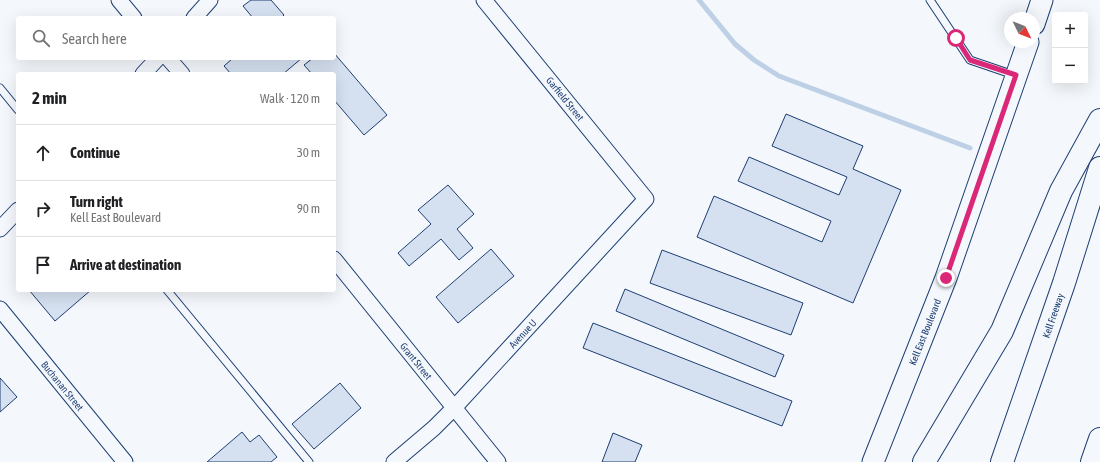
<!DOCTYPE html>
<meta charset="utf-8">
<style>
:root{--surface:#fff;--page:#f6f6f6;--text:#202124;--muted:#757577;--line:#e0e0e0}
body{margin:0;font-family:"Asap Condensed",sans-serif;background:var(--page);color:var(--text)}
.controls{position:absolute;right:12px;top:12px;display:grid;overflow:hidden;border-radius:4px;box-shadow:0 4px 16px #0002}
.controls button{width:36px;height:36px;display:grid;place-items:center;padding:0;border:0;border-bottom:1px solid var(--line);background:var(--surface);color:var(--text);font:20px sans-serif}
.compass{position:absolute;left:1004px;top:12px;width:36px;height:36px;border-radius:50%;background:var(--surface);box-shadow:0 4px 16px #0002;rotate:133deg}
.stop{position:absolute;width:12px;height:12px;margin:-9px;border:3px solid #db2777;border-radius:50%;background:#fff}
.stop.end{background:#db2777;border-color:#fff;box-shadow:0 1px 4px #0008}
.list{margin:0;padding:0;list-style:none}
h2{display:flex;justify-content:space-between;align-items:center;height:52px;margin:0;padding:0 16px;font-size:17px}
h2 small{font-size:13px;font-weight:400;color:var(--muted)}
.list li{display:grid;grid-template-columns:26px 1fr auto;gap:12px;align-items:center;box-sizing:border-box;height:56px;padding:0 16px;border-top:1px solid var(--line)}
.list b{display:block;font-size:15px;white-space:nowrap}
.list p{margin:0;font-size:13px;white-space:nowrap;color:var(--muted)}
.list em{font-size:13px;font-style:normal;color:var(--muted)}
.icon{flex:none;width:22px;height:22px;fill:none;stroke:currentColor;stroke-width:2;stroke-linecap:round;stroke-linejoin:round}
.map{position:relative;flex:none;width:1100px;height:462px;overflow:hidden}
.search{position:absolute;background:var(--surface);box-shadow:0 4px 16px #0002;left:16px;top:16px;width:320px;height:44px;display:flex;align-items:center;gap:10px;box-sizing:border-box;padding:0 14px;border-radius:4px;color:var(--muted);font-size:15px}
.panel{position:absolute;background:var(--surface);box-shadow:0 4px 16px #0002;left:16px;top:72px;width:320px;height:220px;border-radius:4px}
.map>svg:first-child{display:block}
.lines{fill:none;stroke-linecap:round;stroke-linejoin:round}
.stream{stroke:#bed0e5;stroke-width:5}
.building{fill:#d5e0f0;stroke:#1d3f73}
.lane-casing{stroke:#1d3f73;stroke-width:9}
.street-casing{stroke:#1d3f73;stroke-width:17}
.secondary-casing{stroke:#1d3f73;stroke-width:23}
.highway-casing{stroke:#1d3f73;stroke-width:24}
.lane{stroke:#f4f7fb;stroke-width:7}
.street{stroke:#f4f7fb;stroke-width:15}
.secondary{stroke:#f4f7fb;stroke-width:21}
.highway{stroke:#f4f7fb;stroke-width:22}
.route{stroke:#db2777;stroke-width:5}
.labels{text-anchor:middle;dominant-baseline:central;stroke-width:3;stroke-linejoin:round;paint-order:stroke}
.street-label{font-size:10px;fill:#1d3f73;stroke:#f4f7fb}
</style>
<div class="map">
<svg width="1100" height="462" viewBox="0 0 1100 462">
<rect width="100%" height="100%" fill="#f4f7fb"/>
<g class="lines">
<!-- stream -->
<path class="stream" d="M699,0L735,44L754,60L779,76L970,148"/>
</g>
<!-- building -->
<path class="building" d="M251,0H271L284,15L281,18H253L243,6Z
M334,53L387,115L364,135L334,100V74H312L304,65L313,58H334Z
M233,58H302L283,74H231L224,66Z
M786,114L863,146L853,169L901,190L853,303L697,237L714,196L822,242L831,221L738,181L749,157L839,195L847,177L772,146Z
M448,185L474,214L457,229L473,248L459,260L441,239L409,266L398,253L431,224L418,210Z
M491,249L514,276L458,323L436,297Z
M662,250L803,303L791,335L650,283Z
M625,289L784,355L775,377L616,311Z
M29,290H91L55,321Z
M593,323L792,401L782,426L583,348Z
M0,378L17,397L0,412Z
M340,383L361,408L314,449L292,424Z
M242,432L250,442L259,435L277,457L271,462H207Z
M613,433L642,445L635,462H602Z"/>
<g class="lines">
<!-- lane casing -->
<g class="lane-casing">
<path id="lane" d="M930,0L970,60L1014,75
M0,88L18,110
M167,290L309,462"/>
</g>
<!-- street casing -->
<g class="street-casing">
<g id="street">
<path d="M119,0L134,18"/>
<path d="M194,18L210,0"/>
<path d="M168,58L182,74"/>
<path d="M143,74L158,58"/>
<path d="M0,229L18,210"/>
<path id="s1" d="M334,259L498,462"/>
<path id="s2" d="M0,309L125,462"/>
<path id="s3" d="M394,462L434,428L454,408L646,199L484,0"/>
</g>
</g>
<!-- secondary casing -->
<g class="secondary-casing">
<g id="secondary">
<path d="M1034,24L1042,0"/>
<path id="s4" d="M873,462L946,278L1028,42"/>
</g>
</g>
<!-- highway casing -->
<g class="highway-casing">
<g id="highway">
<path d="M924,462L1002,331L1061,191L1100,120"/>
<path id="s5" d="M1002,462L1064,283L1100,168"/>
<path d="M1092,462L1100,439"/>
</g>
</g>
<!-- lane -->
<use href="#lane" class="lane"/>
<!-- street -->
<use href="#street" class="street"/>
<!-- secondary -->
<use href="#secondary" class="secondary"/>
<!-- highway -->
<use href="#highway" class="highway"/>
</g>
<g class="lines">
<!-- route -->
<path class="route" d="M946,278L1016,75L970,60L956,38"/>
</g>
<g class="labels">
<!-- street labels -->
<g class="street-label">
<text transform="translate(565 99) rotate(51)">Garfield Street</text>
<text stroke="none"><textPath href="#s5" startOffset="155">Kell Freeway</textPath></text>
<text stroke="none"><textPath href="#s4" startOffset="140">Kell East Boulevard</textPath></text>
<text stroke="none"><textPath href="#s3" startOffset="182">Avenue U</textPath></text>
<text stroke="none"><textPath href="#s1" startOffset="131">Grant Street</textPath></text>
<text stroke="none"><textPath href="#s2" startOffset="99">Buchanan Street</textPath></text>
</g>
</g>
</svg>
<div class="controls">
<button>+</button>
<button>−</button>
</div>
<svg class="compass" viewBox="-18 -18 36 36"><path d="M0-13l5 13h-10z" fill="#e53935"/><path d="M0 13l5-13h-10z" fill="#757577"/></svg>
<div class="stop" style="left:956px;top:38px"></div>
<div class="stop end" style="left:946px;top:278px"></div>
<div class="search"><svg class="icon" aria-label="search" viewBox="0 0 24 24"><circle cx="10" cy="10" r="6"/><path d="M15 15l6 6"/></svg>Search here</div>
<section class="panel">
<h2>2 min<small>Walk · 120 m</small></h2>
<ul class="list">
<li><svg class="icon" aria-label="ahead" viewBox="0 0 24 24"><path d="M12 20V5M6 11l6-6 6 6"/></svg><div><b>Continue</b></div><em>30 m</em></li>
<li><svg class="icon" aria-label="right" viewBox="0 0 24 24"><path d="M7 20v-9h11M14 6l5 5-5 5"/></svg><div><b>Turn right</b><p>Kell East Boulevard</p></div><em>90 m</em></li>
<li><svg class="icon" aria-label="arrive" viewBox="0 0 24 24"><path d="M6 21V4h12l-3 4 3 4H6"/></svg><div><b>Arrive at destination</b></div></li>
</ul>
</section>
</div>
